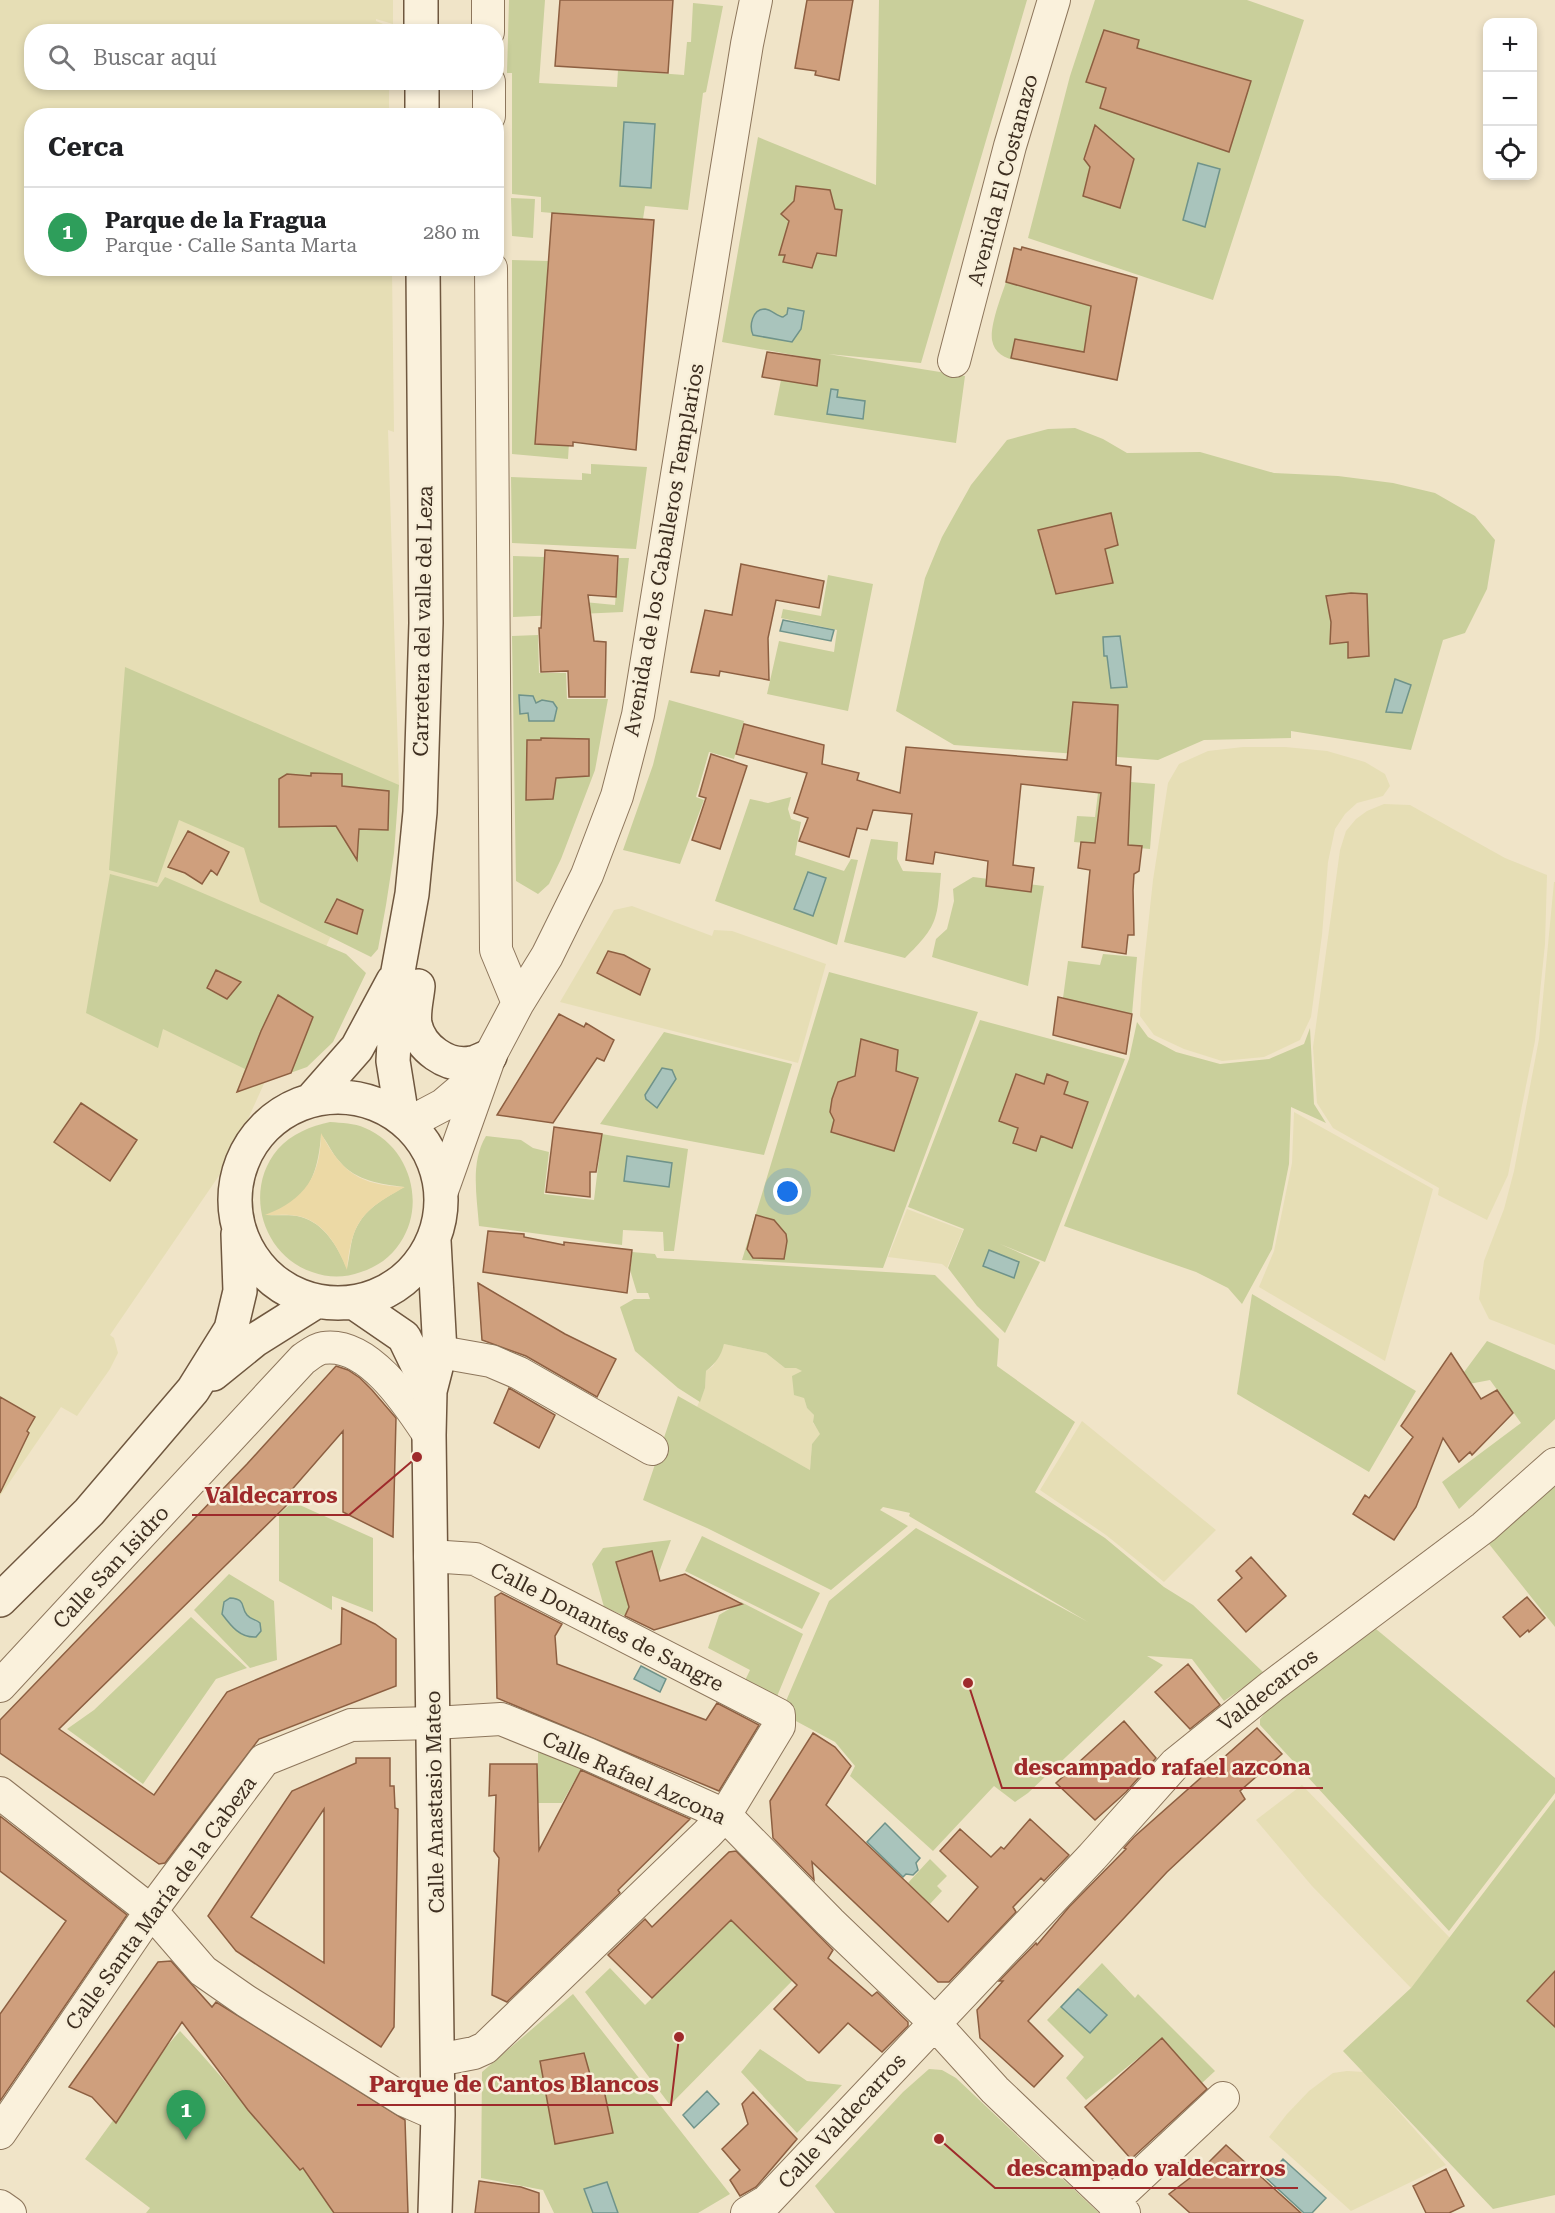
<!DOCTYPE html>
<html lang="es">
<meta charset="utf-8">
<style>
:root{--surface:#fff;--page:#f2f2f2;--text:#202124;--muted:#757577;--line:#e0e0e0;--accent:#db2777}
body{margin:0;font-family:"Roboto Serif",serif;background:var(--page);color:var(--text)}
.controls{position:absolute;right:18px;top:18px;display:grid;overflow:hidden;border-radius:12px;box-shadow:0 3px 9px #0003}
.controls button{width:54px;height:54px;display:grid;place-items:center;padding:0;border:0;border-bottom:2px solid var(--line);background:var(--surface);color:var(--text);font:30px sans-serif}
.you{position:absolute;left:788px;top:1192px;width:21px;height:21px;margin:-15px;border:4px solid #fff;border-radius:50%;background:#1a73e8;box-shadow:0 0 0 9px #1a73e833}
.badge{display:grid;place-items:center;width:39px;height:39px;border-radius:50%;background:var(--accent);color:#fff;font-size:20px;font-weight:700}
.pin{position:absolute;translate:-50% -50px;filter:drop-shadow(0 2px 3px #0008)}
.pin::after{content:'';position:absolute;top:32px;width:21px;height:18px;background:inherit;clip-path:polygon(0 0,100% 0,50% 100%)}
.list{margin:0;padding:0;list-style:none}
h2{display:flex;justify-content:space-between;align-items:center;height:78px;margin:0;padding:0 24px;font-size:26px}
h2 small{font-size:20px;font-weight:400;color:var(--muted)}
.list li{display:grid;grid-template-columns:39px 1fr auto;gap:18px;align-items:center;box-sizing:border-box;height:90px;padding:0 24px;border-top:2px solid var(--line)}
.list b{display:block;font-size:22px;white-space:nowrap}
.list p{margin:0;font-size:20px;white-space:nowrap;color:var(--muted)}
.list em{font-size:20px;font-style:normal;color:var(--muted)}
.icon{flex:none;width:33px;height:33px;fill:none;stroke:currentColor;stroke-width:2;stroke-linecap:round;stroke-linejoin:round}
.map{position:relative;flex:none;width:1555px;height:2213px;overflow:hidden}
.search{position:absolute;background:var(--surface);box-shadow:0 3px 9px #0003;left:24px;top:24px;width:480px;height:66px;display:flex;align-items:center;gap:15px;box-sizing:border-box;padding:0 21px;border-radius:24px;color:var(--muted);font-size:22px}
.panel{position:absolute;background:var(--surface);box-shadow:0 3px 9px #0003;left:24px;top:108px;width:480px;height:168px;border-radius:24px}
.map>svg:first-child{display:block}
.farmland{fill:#e6deb5}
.green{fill:#c9cf9b;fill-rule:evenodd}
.sand{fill:#ecd9a5}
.water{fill:#a9c4bc;stroke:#6f938a;stroke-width:1.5}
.building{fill:#cf9f7d;stroke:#8d5f41;stroke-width:1.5;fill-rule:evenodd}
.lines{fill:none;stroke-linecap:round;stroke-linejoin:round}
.street-casing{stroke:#8d765c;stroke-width:34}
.secondary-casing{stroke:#6f573f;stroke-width:36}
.street{stroke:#faf1dc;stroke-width:32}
.secondary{stroke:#faf1dc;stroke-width:33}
.labels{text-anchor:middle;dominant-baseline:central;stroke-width:5;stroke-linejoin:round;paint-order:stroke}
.street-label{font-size:21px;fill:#3d2e20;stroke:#f7eed8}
.leader{fill:none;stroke:#9e2a2b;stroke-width:2}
.callout-dot{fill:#9e2a2b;stroke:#f7eed8;stroke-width:2}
.callout-label{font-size:22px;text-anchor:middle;font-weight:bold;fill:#9e2a2b;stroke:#f7eed8;stroke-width:5;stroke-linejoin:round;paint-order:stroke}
</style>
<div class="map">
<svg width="1555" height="2213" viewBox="0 0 1555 2213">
<rect width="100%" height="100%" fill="#f0e4c8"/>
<!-- farmland -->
<path class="farmland" d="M0,0H393V24L376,19V21L388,26V31L32,32V82L389,83V115L32,116V268L392,269L394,432L388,430L399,785L229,1161L110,1335L114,1338L118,1353L110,1369L77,1416L61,1407L0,1496Z
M1243,747H1285L1327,751L1365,762L1385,774L1390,786L1383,796L1357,803L1345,814L1335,829L1328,862L1322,935L1311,1017L1300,1040L1264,1057L1222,1061L1184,1049L1154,1035L1140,1016L1142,982L1153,880L1168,783L1179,764L1208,751Z
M1384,804L1410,805L1505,858L1547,875L1545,944L1535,1041L1508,1175L1487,1220L1438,1195L1439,1188L1333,1128L1317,1103L1313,1047L1340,850L1346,831L1356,819L1367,811Z
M1554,882H1555V1345L1489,1319L1479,1299L1484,1261L1504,1209L1514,1171L1539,1039Z
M632,906L712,936L714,930L732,931L826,964L798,1063L560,1002L614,910Z
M1294,1112L1433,1189L1385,1361L1259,1287L1274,1251L1292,1163Z
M907,1209L963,1230L947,1268L942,1264L888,1257Z
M724,1344L766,1353L785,1368H797L803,1371L804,1398L807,1408L814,1415L813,1423L821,1434L812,1444L810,1470L697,1407L705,1388L706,1371L713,1366Z
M1082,1421L1216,1530L1164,1582L1106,1535L1040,1490Z
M1302,1785L1450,1938L1411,1988L1312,1886L1256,1820Z
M1347,2071L1364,2072L1446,2165L1351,2211L1269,2137L1287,2114L1309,2091L1333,2073Z"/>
<!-- green -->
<path class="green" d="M509,0H545L539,83L617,87L618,70L684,75L687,42H691L693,3L723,6L706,92L703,93L688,210L645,206L643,219L552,213L541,212V197L512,194V73H507Z
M879,0H1027L921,363L828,354L965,376L956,443L774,415L781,380L820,360L722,342L758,137L876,185Z
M1095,0H1247L1304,20L1213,300L1028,238L1070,76Z
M511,198L535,199L533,238L512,236Z
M512,260L548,261L545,315L577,317L568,459L512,454Z
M1006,282L1091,306L1084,352C1062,357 998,375 992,340C990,325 1001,297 1006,282Z
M1075,428L1103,439L1127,453L1200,452L1274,473L1338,476L1393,483L1435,493L1475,516L1495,540L1487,589L1465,633L1443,640L1411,750L1291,731V738L1204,740L1158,760L954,745L896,711L925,578L942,537L971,485L1007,440L1048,429Z
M591,464L647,467L636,549L512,543L511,477L582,480V473L591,474Z
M513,556L544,557L543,598L615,605L619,558H629L623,612L513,617Z
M828,575L873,584L848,711L767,694L779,641L834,652L837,630L781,618L783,609L821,616Z
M538,635L539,673H566L567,699H608L595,770L561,859L549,884L538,894L516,881L512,636Z
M125,667L399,785L394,853L386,905L378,949L371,957L260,902L244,848L179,820L157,883L109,870Z
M669,700L744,721L734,759L709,752L696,797L704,800L680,864L623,850L653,765Z
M1131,782L1155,784L1150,849L1074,842L1077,816L1095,817L1098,793L1130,798Z
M791,797L788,809L791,819L801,822L795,855L844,871L851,859L858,860L837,945L715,901L750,799L768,803Z
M871,839L898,842L897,859L903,871L941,873C937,919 939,925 905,958L844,942Z
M110,874L158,887L165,877L346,954L366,973L333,1042L307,1067L237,1092L245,1069L163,1029L158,1048L86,1013Z
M973,877L1044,886L1028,986L932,957L936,939L947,929L954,901L953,889Z
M1103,954L1137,957L1132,1014L1063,998L1068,961L1100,965Z
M829,972L978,1012L883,1268L742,1260Z
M980,1020L1125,1059L1045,1262L1000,1244L1040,1262L1005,1333L977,1306L948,1268L964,1229L908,1207Z
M1137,1022L1148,1037L1176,1052L1220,1064L1269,1059L1304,1044L1310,1028L1314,1104L1326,1123L1291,1107L1289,1164L1272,1249L1242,1304L1228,1288L1196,1272L1064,1226L1129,1059Z
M664,1032L792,1064L764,1155L600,1124Z
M330,1122C342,1123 354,1123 365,1128C409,1146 427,1203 400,1243C391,1257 377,1267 361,1272C344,1278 329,1278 312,1272C262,1255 243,1190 278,1149C291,1134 311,1126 330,1122ZM321,1135C328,1142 332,1154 340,1162C356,1181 381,1184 404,1187C380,1201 359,1212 352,1240C350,1249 349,1260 347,1268C337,1246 325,1224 301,1217C290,1214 278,1216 267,1215C273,1212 279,1210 285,1207C312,1194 319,1163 321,1135Z
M602,1134L688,1149L674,1251H664L663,1232L623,1230L622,1245L479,1226C477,1197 470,1162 486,1136L521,1140L533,1148L549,1152L544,1194L594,1200Z
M632,1252L655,1254L657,1258L935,1275L999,1339L997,1366L1075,1422L1035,1492L1105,1538L1164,1587L1193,1605L1264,1673L1224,1701L1192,1659L1147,1656L1163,1665L1028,1793L1015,1802L994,1786L933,1851L850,1776L855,1766L835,1742L794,1720L786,1701L829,1601L916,1528L1088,1622L909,1516L910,1513L883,1507L880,1510L908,1526L831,1590L707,1528L643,1500L678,1396L810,1470L812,1444L820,1434L813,1422L814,1415L807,1408L804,1398L794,1395L792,1376L802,1371L796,1368H785L766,1353L724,1344C721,1356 716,1363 706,1371L705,1388L700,1402L678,1388L635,1351L620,1307L634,1299H650L648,1293H637L630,1270Z
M1252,1294L1416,1391L1369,1472L1237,1394Z
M1487,1341L1555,1370V1419L1459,1509L1442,1482L1521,1423L1490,1380L1453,1387Z
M1555,1485V1627L1489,1544Z
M293,1502L373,1538V1612L332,1596V1610L279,1581V1514Z
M702,1536L820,1593L802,1629L685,1571Z
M671,1540L658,1575L651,1551L616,1562L629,1607L625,1616L604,1607L592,1564L603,1548Z
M229,1574L274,1601L277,1660L250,1668L194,1610Z
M741,1602L803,1634L773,1706L741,1689L750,1670L708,1648L719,1615Z
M191,1617L247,1668L216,1679L143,1784L67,1729L94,1710Z
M1376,1629L1555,1778V1793L1449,1931L1260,1725V1719L1271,1706Z
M538,1751L584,1764L562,1803H538Z
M1555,1799V2195L1493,2209L1343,2051L1411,1988Z
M930,1859L947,1876L937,1886L942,1891L929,1905L907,1884Z
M731,1920L793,1980L670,2105L585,1992L610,1968L645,2005Z
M1102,1963L1135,1998L1138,1994L1215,2071L1202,2083L1162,2039L1086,2100L1066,2078L1084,2057L1047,2020Z
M573,1994L730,2194L698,2213H554L543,2190L481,2178L482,2072Z
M180,2031C222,2075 259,2124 300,2170L303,2168L334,2213H146L150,2208L85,2159L167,2046Z
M760,2049L807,2081L842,2085L797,2133L741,2072Z
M929,2069L942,2070L956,2078L1099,2213H835L815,2186L903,2092Z"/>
<!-- sand -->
<path class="sand" d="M321,1133C342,1173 360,1185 405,1187C363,1210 352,1220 347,1270C338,1247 325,1222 298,1216C288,1214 276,1215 265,1215C305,1200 321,1175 321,1133Z"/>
<!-- water -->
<path class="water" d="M624,122L655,124L651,188L620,186Z
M1198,163L1220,169L1205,227L1183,220Z
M788,308L804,311L801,329L792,342L753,335C749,326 752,309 765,309C772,310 777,316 783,317L787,314Z
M831,389L838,390L837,397L865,401L863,419L827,414Z
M783,620L834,630L831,641L780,631Z
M1120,636L1127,687L1111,688L1107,656H1104L1103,637Z
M1395,679L1411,685L1402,713L1386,712Z
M519,695L533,696L536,703L542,700L553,702L557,708L554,721H529L528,713L520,714Z
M808,872L826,878L813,916L794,909Z
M662,1068L672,1070L676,1079L657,1108L646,1099L645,1095Z
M627,1156L672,1163L669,1187L624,1181Z
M989,1250L1019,1262L1014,1278L983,1266Z
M230,1598C247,1599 240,1607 247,1615C251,1620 256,1619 260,1623L261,1631L256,1637C240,1638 231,1626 222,1614L224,1602Z
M641,1666L666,1679L660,1692L634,1679Z
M885,1823L920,1858L916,1863L918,1870L913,1875L906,1874L903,1877L867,1842Z
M1078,1989L1107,2015L1090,2033L1061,2007Z
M707,2091L719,2104L694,2128L683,2115Z
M1283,2159L1326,2198L1312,2213H1304L1266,2178Z
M607,2182L618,2213H593L584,2189Z"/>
<!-- building -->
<path class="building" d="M560,0H673L668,73L555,66Z
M807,0H853L839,80L815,75L816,71L795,68Z
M1104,30L1139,40L1137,48L1251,81L1229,152L1100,108L1106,88L1086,82Z
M1095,125L1134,159L1120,208L1083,196L1090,167L1084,159Z
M796,186L830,190L835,209L842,210L836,256L817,253L812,268L783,262L785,255H779L789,221L781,214L794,201Z
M552,213L654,220L636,450L573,442V446L535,444Z
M1022,247L1137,278L1117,380L1011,358L1015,339L1084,352L1091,306L1006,282L1014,248L1021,250Z
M767,352L820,360L817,386L762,377Z
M1111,513L1118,545L1105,549L1113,583L1056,594L1038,530Z
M545,550L618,556L616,597L588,595L594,641L606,642L605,697H569L568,671L541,672L539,628H541Z
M741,564L824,581L819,608L776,600L768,638L769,680L720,671L719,676L691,672L705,610L732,615Z
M1351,593L1367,594L1369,656L1348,658V642L1330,644L1331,622L1326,596Z
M1073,702L1118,705L1116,765L1131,767L1128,845L1142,846L1139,871L1134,874L1133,890L1134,935H1128L1126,954L1082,947L1090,870L1078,868L1081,842L1095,843L1101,793L1021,784L1013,865L1034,868L1031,892L986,886L988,861L935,852L933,864L906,860L912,814L873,810L867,830L857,828L849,857L799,841L808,818L794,813L807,773L736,754L744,724L824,745L822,764L859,773L857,780L900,793L906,747L1067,760Z
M541,738L589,739V776L556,778L553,799L526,800L527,740H541Z
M711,754L747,766L720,849L692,840L706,798L699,796Z
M311,773L342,774V786L389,791L388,830L359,829L357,860L336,826L279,827V779L287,774L311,776Z
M188,831L229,852L217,875L211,870L202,884L185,873L168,867Z
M337,899L363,910L357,934L325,922Z
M608,951L624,955L650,969L640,995L597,973Z
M216,970L241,982L227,999L207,988Z
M278,995L313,1017L291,1073L237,1092L261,1031Z
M1058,997L1132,1014L1126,1054L1053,1035Z
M559,1014L584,1027L586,1023L614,1040L604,1061L597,1058L553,1123L497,1115Z
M861,1039L898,1050L896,1071L918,1078L894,1151L831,1132L834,1120L830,1112L832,1099L838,1082L855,1076Z
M1016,1074L1044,1084L1047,1074L1068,1082L1064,1094L1088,1102L1072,1148L1041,1136L1036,1151L1013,1143L1018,1128L999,1121Z
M81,1103L137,1140L110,1181L54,1142Z
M554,1127L602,1134L596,1172H590V1197L546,1192Z
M756,1215L774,1220L786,1234L787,1241L784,1259L753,1258L747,1249Z
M488,1231L524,1234V1237L564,1245V1242L632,1250L627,1293L483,1272Z
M478,1283L565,1334L616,1359L597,1397L526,1356L482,1340Z
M1451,1353L1481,1399L1497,1390L1513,1413L1472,1455L1470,1452L1459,1462L1443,1438L1416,1507L1394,1540L1353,1514L1365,1495L1369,1498L1413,1437L1401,1426Z
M336,1366L348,1370L360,1378L372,1390L396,1418L393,1537L343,1512V1431L288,1494V1504L59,1729L154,1795L227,1692L341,1644L342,1608L375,1624L396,1639V1686L259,1739L165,1863L159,1864L0,1753V1720L247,1464Z
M509,1388L555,1415L539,1448L494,1423Z
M0,1397L35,1417L27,1431L29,1433L0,1493Z
M652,1551L660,1581L685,1574L742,1604L654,1630L625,1616L629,1607L616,1562Z
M1251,1557L1286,1596L1246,1632L1218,1600L1242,1578L1236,1571Z
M501,1593L562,1624L555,1636L557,1664L706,1720L717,1703L759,1725L719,1791L497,1698L495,1597Z
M1527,1597L1545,1618L1529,1632L1528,1630L1520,1637L1503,1617Z
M1188,1664L1220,1705L1190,1729L1155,1692Z
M1124,1721L1156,1758L1126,1792L1095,1820L1056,1783Z
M1257,1728L1282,1754L1240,1791L1245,1799L1167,1872L1028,2021L1063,2056L1034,2087L980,2038L977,2010L1003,1981H999L1036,1943L1037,1945L1069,1907L1126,1849L1124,1848L1134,1837Z
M813,1733L835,1747L851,1766L826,1805L948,1922L978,1887L940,1851L960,1829L991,1857L1001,1847L1004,1849L1030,1819L1069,1855L1044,1881L1041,1878L1013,1907L1016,1912L949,1982H938L812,1862L814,1880L773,1838L770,1801Z
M356,1758H390V1786H394L395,1808L398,1809L394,2027L381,2047L236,1951L208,1916L292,1791L356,1763ZM324,1809V1963L251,1917Z
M490,1764H537L539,1850L581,1770L690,1819L618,1890L620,1893L507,2002L492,1995L499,1858L494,1851L496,1795L489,1796Z
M0,1816L127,1915L0,2101V2014L66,1921L0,1871Z
M736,1851L833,1950L828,1958L872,1996L877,1992L908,2022V2026L882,2052L848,2023L819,2053L774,2009L797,1985L731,1920L652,1998L608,1955L645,1919L652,1927L729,1852Z
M171,1961L212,2007L216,2002L405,2120L408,2213H334L303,2168L300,2170L248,2110L182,2022L116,2123L92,2097L69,2087L158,1962Z
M1555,1971V2027L1527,2001Z
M1162,2038L1207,2089L1131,2159L1085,2107Z
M584,2053L595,2092L604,2090L613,2133L555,2144L540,2061Z
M753,2092L797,2139L756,2187L740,2196L730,2180L740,2170L722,2149L748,2124L742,2104Z
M1226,2145L1301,2213H1190L1169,2194L1203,2168Z
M1446,2169L1464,2206L1449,2213H1426L1413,2186Z
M479,2181L521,2187L539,2193V2213H475Z"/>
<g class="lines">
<!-- street casing -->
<g class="street-casing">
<path id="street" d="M488,0V32
M489,82V116
M491,268L496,950L518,1003
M954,361L1010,146L1054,0
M409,1123L443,1105L482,1072
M442,1191L490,1056L518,1003L547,956L587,875L617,796L638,715L747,44L756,0
M440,1352L491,1361L519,1373L652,1449
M430,1556L475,1559L779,1715V1726L725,1815L707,1834L485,2048L474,2053L438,2060
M0,1686L303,1359C309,1355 316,1349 323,1348C368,1341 408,1403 429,1435
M0,1793L151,1911L203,1971L246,2001L404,2100L438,2115
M0,2133L151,1911L264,1760L351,1725L434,1723L501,1719L588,1754L725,1815L830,1922L925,2013L995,2090L1124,2213
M1112,2202L1223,2098
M0,2206L10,2213
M747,2213L767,2201L1092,1857L1175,1764L1272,1686L1484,1527L1555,1464"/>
</g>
<!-- secondary casing -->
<g class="secondary-casing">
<path id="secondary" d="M421,0V32
M422,82V116
M418,986C417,998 413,1012 415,1024C420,1048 447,1068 472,1063C478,1062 484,1058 490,1056
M235 1200a103 103 0 1 1 206 0a103 103 0 1 1-206 0Z
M313,1098L357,1048L393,981
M402,1117L393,1061L398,971L412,894L420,812L426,623L423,268
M434,1241L440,1352L430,1391L429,1435L438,2115L435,2213
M353,1302L404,1337L430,1391
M213,1374L255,1340L317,1301
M0,1600L89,1512L193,1390L231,1329L240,1291L238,1234"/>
</g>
<!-- street -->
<use href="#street" class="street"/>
<!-- secondary -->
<use href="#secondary" class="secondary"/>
</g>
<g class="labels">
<!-- street labels -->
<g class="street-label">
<text transform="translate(1003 180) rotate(-75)">Avenida El Costanazo</text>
<text transform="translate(664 550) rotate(-80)">Avenida de los Caballeros Templarios</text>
<text transform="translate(423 621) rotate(-89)">Carretera del valle del Leza</text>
<text transform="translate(111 1567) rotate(-47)">Calle San Isidro</text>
<text transform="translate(607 1627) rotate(27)">Calle Donantes de Sangre</text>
<text transform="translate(1268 1690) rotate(-38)">Valdecarros</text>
<text transform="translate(634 1778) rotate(24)">Calle Rafael Azcona</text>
<text transform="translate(435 1802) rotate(-91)">Calle Anastasio Mateo</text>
<text transform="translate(161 1903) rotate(-54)">Calle Santa María de la Cabeza</text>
<text transform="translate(842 2121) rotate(-47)">Calle Valdecarros</text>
</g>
</g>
<!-- callouts -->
<path class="leader" d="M417 1457L349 1515H192M968 1683L1002 1788H1323M679 2037L671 2105H357M939 2139L995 2188H1298"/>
<g class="callout-dot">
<circle cx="417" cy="1457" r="6"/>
<circle cx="968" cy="1683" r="6"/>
<circle cx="679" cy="2037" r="6"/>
<circle cx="939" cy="2139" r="6"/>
</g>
<g class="callout-label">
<text x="271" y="1503">Valdecarros</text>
<text x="1162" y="1775">descampado rafael azcona</text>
<text x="514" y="2092">Parque de Cantos Blancos</text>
<text x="1146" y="2176">descampado valdecarros</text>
</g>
</svg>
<div class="controls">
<button>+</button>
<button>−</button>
<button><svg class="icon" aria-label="locate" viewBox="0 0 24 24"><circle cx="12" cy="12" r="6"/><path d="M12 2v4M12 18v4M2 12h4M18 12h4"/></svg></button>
</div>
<div class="you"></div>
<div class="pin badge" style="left:186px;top:2140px;background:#2e9e5b">1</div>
<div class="search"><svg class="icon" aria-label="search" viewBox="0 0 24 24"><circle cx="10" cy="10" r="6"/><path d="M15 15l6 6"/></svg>Buscar aquí</div>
<section class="panel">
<h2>Cerca<small></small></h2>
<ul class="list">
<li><span class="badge" style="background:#2e9e5b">1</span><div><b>Parque de la Fragua</b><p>Parque · Calle Santa Marta</p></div><em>280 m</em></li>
</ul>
</section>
</div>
